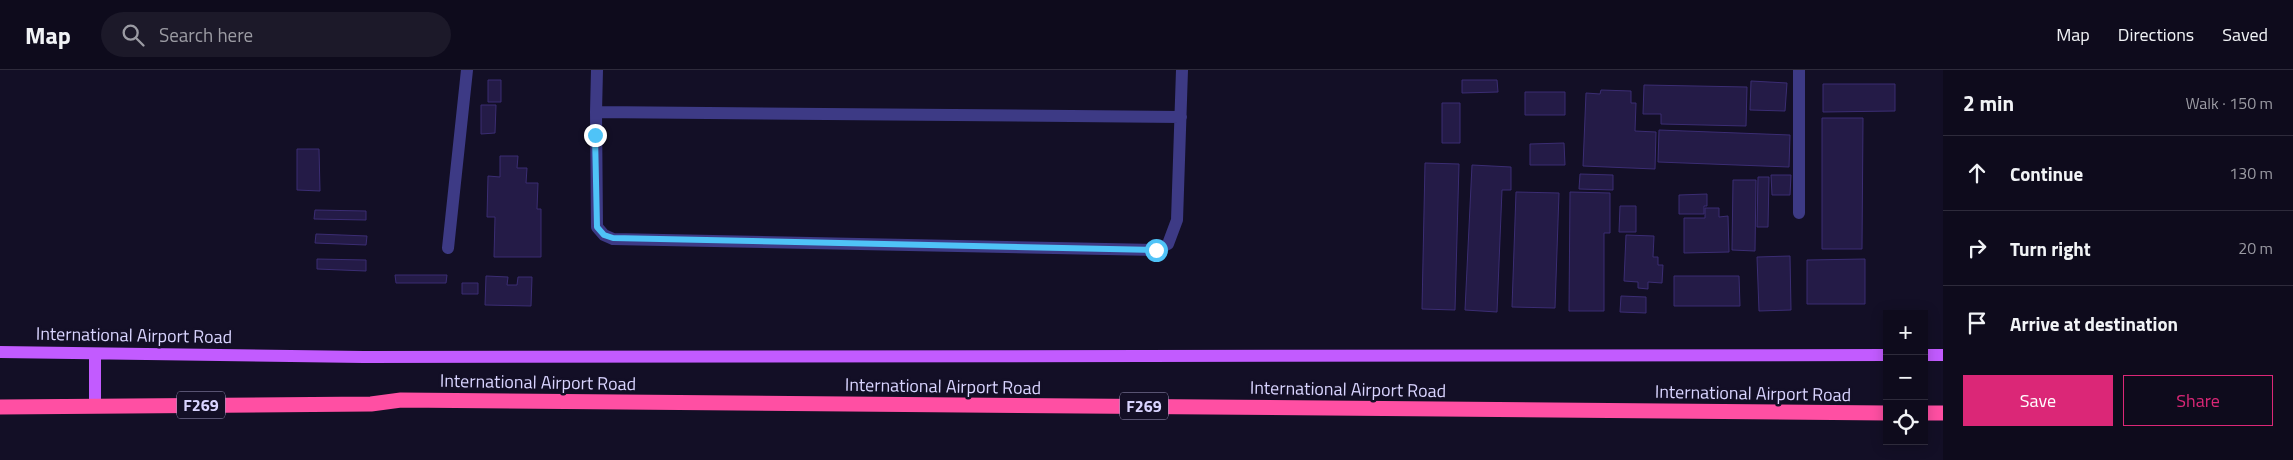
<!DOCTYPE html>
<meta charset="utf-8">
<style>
:root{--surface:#0e0b1c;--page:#1c1929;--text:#f1f3f6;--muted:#9b9ba3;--line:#2e2b3b;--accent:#db2777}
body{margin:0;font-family:"Titillium Web",sans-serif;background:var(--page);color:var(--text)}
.controls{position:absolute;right:15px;bottom:15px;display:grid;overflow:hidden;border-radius:0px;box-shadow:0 2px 12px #0003}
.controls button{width:45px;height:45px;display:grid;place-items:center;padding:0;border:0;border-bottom:1px solid var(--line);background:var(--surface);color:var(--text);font:25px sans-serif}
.stop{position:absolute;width:15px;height:15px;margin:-11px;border:4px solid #4fc3f7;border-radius:50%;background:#fff}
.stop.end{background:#4fc3f7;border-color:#fff;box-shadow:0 1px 5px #0008}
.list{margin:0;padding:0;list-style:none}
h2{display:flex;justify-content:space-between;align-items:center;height:65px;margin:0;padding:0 20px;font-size:21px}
h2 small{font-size:16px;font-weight:400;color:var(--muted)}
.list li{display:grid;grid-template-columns:32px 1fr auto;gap:15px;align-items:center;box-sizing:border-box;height:75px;padding:0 20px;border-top:1px solid var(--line)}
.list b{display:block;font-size:19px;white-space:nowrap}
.list em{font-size:16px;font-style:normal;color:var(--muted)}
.actions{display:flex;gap:10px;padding:15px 20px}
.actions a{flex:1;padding:11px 0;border:1px solid var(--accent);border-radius:0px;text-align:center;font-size:18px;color:var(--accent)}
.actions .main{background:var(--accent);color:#fff}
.icon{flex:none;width:28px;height:28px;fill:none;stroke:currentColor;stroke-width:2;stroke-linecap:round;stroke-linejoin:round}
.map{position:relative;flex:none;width:1943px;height:390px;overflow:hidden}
header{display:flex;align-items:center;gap:30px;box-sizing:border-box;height:70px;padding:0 25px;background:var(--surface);border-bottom:1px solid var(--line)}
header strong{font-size:24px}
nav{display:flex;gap:28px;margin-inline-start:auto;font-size:18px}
.search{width:350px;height:45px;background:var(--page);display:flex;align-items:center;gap:12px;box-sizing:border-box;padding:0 18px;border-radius:28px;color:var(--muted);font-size:19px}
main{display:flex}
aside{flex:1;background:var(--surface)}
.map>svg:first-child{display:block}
.building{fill:#241b47;stroke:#3b2d73}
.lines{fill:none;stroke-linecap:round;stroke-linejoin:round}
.minor{stroke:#3d3a85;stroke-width:12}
.major{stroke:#c25bff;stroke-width:12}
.highway{stroke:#ff4fa3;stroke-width:15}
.route{stroke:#4fc3f7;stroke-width:6}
.labels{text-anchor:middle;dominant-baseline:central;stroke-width:5;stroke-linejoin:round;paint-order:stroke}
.shield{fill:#130f26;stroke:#9e99be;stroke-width:1}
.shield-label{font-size:16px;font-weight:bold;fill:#d9d4ff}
.street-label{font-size:18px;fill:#d9d4ff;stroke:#130f26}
</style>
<header>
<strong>Map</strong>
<div class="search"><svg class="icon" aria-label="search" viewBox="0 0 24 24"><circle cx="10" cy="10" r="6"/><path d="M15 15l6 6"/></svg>Search here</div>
<nav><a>Map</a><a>Directions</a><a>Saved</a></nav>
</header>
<main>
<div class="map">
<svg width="1943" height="390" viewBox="0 0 1943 390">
<rect width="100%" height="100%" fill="#130f26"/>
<!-- building -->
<path class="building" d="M488,10H501V32H488Z
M1462,10H1497L1498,22L1462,23Z
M1751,11L1787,13L1785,41L1750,40Z
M1823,14H1895V41L1823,42Z
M1644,15L1747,17L1746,56L1661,54V44H1643Z
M1601,20L1631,21V33H1636L1635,61L1656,62L1655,99L1583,96L1586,23L1600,24Z
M1525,22H1565V45H1525Z
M1442,33H1460V73H1442Z
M481,35H496L495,63L481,64Z
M1822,48H1863L1862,179H1822Z
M1659,60L1790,65L1789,97L1658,92Z
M1564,73L1565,95H1530V74Z
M297,79H319L320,121L297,120Z
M500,86H518L517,98H527L526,113H538L537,139H541V187H494L495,147H487L488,106L500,107Z
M1425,93L1459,94L1455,240L1422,239Z
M1472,95L1511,97V120H1502L1497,242L1465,240Z
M1580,104L1613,105V120L1579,119Z
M1771,105H1791L1790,125H1772Z
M1758,107H1769L1768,157H1757Z
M1733,110H1756L1755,181L1732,180Z
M1516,122L1559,123L1555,238L1512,237Z
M1570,122L1610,123V163H1604V241H1569Z
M1707,124V136H1704V144H1679V125Z
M1620,136H1636V162H1619Z
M1705,138H1719V147L1728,146L1729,182L1684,183V148H1705Z
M315,140L366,141V150L314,149Z
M316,164L367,166L366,175L315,173Z
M1626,165L1654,166L1653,187H1658V195H1663L1662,213L1648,212V219L1638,218V212L1624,211Z
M1790,186L1791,240L1759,241L1757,187Z
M317,189L366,190V201L317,199Z
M1865,189V234H1807V190Z
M395,205H447L446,213H396Z
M486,206L508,207L507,215H517L518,207H532L531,236L485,235Z
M1674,206H1739L1740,236H1674Z
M462,213H478V224H462Z
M1621,226L1646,227V243L1620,242Z"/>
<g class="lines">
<!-- minor -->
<path class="minor" d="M596,42L597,0
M1181,47L596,42L597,157L604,165L613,169L1156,180L1168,174L1177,150L1182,0
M1799,143V0
M448,178L467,0"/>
<!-- major -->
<path class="major" d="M0,282L364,287L1887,285
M95,284V336
M1924,285H1943"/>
<!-- highway -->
<path class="highway" d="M0,337L371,334L401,330L1887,343
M1924,343H1943"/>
</g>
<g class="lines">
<!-- route -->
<path class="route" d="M595,65L597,157L604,165L613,168L1156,180"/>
</g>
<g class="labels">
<!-- shield labels -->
<g class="shield">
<rect x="177" y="321.5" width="48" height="27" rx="4"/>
<rect x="1120" y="322.5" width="48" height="27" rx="4"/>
</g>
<g class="shield-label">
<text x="201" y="335">F269</text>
<text x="1144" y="336">F269</text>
</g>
<!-- street labels -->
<g class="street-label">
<text transform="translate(134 265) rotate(1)">International Airport Road</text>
<text transform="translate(538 312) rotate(1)">International Airport Road</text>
<text transform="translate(943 316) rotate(1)">International Airport Road</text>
<text transform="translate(1348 319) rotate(1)">International Airport Road</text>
<text transform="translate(1753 323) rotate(1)">International Airport Road</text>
</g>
</g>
</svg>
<div class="controls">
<button>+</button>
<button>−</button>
<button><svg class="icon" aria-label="locate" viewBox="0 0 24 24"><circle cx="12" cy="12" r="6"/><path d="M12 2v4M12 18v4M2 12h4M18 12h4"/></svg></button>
</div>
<div class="stop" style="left:1156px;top:180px"></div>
<div class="stop end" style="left:595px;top:65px"></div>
</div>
<aside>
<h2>2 min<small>Walk · 150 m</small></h2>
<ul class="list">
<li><svg class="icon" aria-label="ahead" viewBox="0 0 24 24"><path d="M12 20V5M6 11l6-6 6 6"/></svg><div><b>Continue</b></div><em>130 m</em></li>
<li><svg class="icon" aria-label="right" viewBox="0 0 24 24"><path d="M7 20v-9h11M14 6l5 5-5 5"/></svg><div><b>Turn right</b></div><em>20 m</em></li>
<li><svg class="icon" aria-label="arrive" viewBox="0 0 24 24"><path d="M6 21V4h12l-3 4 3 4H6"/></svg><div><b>Arrive at destination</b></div></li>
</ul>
<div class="actions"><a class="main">Save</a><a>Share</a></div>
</aside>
</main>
